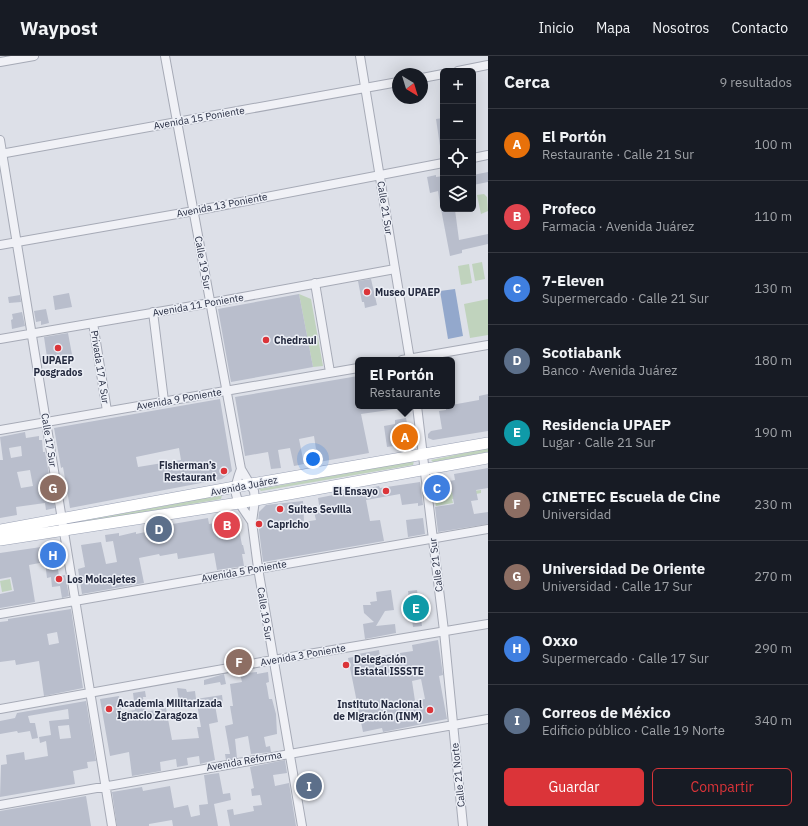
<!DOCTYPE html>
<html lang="es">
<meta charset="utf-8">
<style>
:root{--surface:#171b24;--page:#242831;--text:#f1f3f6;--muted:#9ea1a6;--line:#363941;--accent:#db3439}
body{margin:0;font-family:"IBM Plex Sans",sans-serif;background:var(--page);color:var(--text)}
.controls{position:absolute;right:12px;top:12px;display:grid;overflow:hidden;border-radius:6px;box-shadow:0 4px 16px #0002}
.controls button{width:36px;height:36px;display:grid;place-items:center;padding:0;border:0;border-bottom:1px solid var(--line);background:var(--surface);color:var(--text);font:20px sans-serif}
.compass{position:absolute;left:392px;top:12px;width:36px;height:36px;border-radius:50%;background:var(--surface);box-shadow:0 4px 16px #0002;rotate:142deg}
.you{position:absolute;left:313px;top:403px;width:14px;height:14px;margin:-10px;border:3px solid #fff;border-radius:50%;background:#1a73e8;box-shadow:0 0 0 6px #1a73e833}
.badge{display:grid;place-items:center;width:26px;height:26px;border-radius:50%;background:var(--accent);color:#fff;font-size:13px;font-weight:700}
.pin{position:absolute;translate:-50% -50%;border:2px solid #fff;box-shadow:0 1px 4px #0006}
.popup{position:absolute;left:355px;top:301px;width:100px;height:52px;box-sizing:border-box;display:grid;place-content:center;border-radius:6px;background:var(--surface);filter:drop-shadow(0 1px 3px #0005);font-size:13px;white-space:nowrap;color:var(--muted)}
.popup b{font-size:15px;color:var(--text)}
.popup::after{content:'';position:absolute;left:50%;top:100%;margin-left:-8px;border:8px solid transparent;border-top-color:var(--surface)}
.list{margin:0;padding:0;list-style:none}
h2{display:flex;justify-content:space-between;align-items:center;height:52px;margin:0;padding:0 16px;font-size:17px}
h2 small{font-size:13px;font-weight:400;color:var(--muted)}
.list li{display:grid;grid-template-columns:26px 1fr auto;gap:12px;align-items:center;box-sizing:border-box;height:72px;padding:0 16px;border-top:1px solid var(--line)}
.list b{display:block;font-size:15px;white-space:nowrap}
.list p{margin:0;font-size:13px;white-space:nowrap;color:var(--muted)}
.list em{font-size:13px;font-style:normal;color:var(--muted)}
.actions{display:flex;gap:8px;padding:12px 16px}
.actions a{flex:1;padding:9px 0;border:1px solid var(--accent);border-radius:6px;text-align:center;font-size:14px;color:var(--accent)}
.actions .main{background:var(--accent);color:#fff}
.icon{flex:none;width:22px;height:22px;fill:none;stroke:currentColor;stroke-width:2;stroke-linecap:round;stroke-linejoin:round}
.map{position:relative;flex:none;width:488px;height:770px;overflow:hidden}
header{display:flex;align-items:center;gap:24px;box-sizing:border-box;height:56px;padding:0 20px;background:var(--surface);border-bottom:1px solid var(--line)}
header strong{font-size:19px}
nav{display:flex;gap:22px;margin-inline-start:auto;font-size:14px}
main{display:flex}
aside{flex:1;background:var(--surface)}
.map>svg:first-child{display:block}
.green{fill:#c0d3bd}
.water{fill:#93a8cc}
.building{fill:#b9becc;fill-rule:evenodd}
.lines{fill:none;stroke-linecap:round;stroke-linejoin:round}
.minor-casing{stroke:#a6aab6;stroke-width:10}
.major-casing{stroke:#9ba2b5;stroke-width:12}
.minor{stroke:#f0f1f6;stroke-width:8}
.major{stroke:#fff;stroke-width:11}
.poi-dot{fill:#db3439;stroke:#eceff6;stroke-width:1.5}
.labels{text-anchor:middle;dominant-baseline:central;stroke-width:3;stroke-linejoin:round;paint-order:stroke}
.street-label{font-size:10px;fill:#252b40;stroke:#eceff6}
.poi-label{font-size:10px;font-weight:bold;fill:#252b40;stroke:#eceff6;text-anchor:start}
</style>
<header>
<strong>Waypost</strong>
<nav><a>Inicio</a><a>Mapa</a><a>Nosotros</a><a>Contacto</a></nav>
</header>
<main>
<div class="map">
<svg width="488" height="770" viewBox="0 0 488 770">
<rect width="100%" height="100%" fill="#dde0e8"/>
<!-- green -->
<path class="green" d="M484,138L487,141L488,155L481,158L477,139Z
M482,206L485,223L475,225L472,208Z
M469,208L472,227L461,229L458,210Z
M299,238L311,243L323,310L313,311Z
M488,243V279L470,282L464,248Z
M488,392V396L433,406L431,404Z
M414,405L413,409L261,435L259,433Z
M472,433L473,435L481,434V437L452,443L453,447L436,450L434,439Z
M222,439L221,443L69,469L67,468Z
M10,523L12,534L2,536L0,525Z"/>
<!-- water -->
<path class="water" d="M455,233L463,280L448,283L440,235Z"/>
<!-- building -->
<path class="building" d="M443,62V90H440L436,63Z
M488,116V126L473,129V119Z
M436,119V121L443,120V148H440L438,135L430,137L427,121Z
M441,153L455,154L459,184L488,178V188L462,194V197L450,200Z
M371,223L377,249L365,252L364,246H362L358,225Z
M69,237L72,251L55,254L53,240Z
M299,238L313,311L231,326L218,253Z
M20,239L21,246L9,247L8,241Z
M46,253L49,267L41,269V265L36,266L34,255Z
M22,256L25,270L12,273L11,264L13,263L12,258Z
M68,277L73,304L48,308L44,281Z
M358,320V350H396V353L361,358L369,397L319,406L318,402H315L313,393H316L314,380L299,383L304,408L294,410L290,392L278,394L281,412L271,413L268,396L245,400L235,341Z
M488,338V375L433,384L428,382V378L431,375L442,373L439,355L446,354V350L479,344V340Z
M220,343L232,415L222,423L70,452L63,411L61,412L54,372ZM179,392L181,404L138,411L136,401Z
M406,362L410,382L413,384L410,389L407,388L387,391L384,370L395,368V364Z
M25,376L26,382L39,380V384H42L43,396H45L55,452L46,454L45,447L16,451L17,459L0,462V404H3L0,381ZM21,390L22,400L11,402L9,392ZM30,414L33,430L21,432L17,416Z
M488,412V432L476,434L478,444L471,445L474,458L488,456V468L438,476L435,451L454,448L452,436L434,439L432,428L455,424L454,418Z
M420,426L423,449L418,450V447L402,449L400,438L366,444L370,465L380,464L384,485L263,506L258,466L259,456L266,449L303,445L304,466L316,464L314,456L320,455L318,442L379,430L380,432Z
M208,462L209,468L237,463L242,489H243L245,498H242L244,510L217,514L214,497L178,503L177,497L160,500L159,498L139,502L144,527L82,538L78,513L85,511L81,489L101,486L106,508L117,506L113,485L106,486L105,479L119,477V480L136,476V478L155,474V471Z
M423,462L425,478L408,481L406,464Z
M41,491V496L55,494L59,520L65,519L69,540L62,542L60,530L52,531L51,521L47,522L45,506L29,509L35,546L0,552V538L14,535L11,521L0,523V497Z
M391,534L394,554L385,555L376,570L395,568L396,577L365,583L363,568L374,566L364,557L363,549H371L370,546L377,545L376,536Z
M417,534L419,549H422L423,554H420L422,570L413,571L408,535Z
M71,553L83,632L44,640L39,605L16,609L15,604L0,606V566L8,565V563ZM57,576L59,587L49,589L47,578Z
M438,584L443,619L439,620L447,663L383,676L382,672L363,676L348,602L353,601V599L379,594L380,600L413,595L412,589ZM421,623L425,643L415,645L412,625Z
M257,616V618L268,616L269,626L266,627L267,631L269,643H272L276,658L277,678L264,681L266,691L270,690L271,696L251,698L248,680L235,683L237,702L226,704L225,698H230L225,670L233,668L230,650H233L230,628L242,626L240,618Z
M224,618L226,628L221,629L220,626L204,629V624Z
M177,632L186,633L187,636L195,635L196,643L222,639L223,647L215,649L218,666L209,668L215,704L200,708L199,700L187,702L188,709L177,711L176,703L160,706L161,715L132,720L129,696L110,700L100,643L119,640L122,656L135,654L133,637L145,635L146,641H143L145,656L166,652L172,684L199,682L197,671H201L197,648L180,651Z
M86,645L96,705L87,706L88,712L73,715L75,728L0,741L1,709L7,708L6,699L24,696L25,704L48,700L46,685L40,687L39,681L51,679L49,665L69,663L68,653L28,660L30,667H35L38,682L32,683L30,675L18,677L17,675L0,678V665L15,662L17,657ZM69,669L71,682L60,683L58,670Z
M285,704L287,717L273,719L275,730L289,727L296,770H230L227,754L233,753L234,759L254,755L253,750L262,749L260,739L252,740L251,733L254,732L250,711Z
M219,717L223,738L230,737L231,744L214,748L218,770H173L172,764L149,768V770H117L112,736L142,731L143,735L170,730L174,752L188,749L191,761L200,759L199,749L208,748L204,719Z
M86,740L91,770H0V755Z"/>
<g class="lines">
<!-- minor casing -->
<g class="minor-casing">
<path id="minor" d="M165,0L240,408L241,413L254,435L255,444L252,466L258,512L302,770
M360,0L410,304
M0,6L34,0
M458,15L488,9
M422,22L443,18
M0,84L112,770
M0,98L398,26
M473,102L488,99
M0,189L194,155L443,107
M315,227L330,316
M153,256L164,345
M93,267L107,355
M0,283L210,247L395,213
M402,304L488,289
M417,350L444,575L463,770
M0,374L358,312
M241,413C230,441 237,443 252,466
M0,558L488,473
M0,653L273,604L488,568
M0,749L488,663"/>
</g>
<!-- major casing -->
<g class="major-casing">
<path id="major" d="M0,474L251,428L488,387
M0,484L239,447L488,402"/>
</g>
<!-- minor -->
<use href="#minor" class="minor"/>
<!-- major -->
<use href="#major" class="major"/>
</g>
<!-- markers -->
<g class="poi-dot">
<circle cx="367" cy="236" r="4"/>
<circle cx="266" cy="284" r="4"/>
<circle cx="58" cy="292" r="4"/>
<circle cx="224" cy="415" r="4"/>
<circle cx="386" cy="435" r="4"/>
<circle cx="280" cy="453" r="4"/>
<circle cx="259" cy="468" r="4"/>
<circle cx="59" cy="523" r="4"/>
<circle cx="346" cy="609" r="4"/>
<circle cx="109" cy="653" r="4"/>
<circle cx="430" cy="654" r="4"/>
</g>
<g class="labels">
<!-- street labels -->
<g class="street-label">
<text transform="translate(199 62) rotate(-10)">Avenida 15 Poniente</text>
<text transform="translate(222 149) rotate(-11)">Avenida 13 Poniente</text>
<text transform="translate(385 152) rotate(81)">Calle 21 Sur</text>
<text transform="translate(203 207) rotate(80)">Calle 19 Sur</text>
<text transform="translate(198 249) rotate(-10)">Avenida 11 Poniente</text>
<text transform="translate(100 311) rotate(81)">Privada 17 A Sur</text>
<text transform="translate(179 343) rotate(-10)">Avenida 9 Poniente</text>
<text transform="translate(49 384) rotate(81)">Calle 17 Sur</text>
<text transform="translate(244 430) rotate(-11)">Avenida Juárez</text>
<text transform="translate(436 509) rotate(-97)">Calle 21 Sur</text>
<text transform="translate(244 515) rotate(-10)">Avenida 5 Poniente</text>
<text transform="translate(265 558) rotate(81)">Calle 19 Sur</text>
<text transform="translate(303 599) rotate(-10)">Avenida 3 Poniente</text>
<text transform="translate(244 705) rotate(-10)">Avenida Reforma</text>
<text transform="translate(458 719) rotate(-96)">Calle 21 Norte</text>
</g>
<!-- poi labels -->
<g class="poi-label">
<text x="375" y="236">Museo UPAEP</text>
<text x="274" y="284">Chedraui</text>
<text x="58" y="304" text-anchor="middle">UPAEP<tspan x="58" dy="12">Posgrados</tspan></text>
<text x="216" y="409" text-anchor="end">Fisherman’s<tspan x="216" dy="12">Restaurant</tspan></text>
<text x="378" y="435" text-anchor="end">El Ensayo</text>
<text x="288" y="453">Suites Sevilla</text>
<text x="267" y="468">Capricho</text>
<text x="67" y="523">Los Molcajetes</text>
<text x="354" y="603">Delegación<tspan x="354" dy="12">Estatal ISSSTE</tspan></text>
<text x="117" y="647">Academia Militarizada<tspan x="117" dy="12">Ignacio Zaragoza</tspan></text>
<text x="422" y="648" text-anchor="end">Instituto Nacional<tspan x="422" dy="12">de Migración (INM)</tspan></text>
</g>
</g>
</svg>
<div class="controls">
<button>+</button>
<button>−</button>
<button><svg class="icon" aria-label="locate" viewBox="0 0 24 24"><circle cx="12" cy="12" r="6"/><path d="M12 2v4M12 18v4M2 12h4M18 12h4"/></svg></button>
<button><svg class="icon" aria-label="layers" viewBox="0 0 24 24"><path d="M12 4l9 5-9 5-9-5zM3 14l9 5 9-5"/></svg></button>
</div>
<svg class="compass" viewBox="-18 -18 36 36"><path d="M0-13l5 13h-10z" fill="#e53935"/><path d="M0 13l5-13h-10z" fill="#9ea1a6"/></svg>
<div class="you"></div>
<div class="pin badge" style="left:405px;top:381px;background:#e8710a">A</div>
<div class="popup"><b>El Portón</b>Restaurante</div>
<div class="pin badge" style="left:227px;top:469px;background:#e0444e">B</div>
<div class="pin badge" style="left:437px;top:432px;background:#3f7fe0">C</div>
<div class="pin badge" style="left:159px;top:473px;background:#5c6f8a">D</div>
<div class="pin badge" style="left:416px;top:552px;background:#0f9aa8">E</div>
<div class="pin badge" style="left:239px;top:606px;background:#8d6e63">F</div>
<div class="pin badge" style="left:53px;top:432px;background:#8d6e63">G</div>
<div class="pin badge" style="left:53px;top:499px;background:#3f7fe0">H</div>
<div class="pin badge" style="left:309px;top:730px;background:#5c6f8a">I</div>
</div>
<aside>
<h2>Cerca<small>9 resultados</small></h2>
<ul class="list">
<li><span class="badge" style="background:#e8710a">A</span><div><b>El Portón</b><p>Restaurante · Calle 21 Sur</p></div><em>100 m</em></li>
<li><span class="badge" style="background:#e0444e">B</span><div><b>Profeco</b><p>Farmacia · Avenida Juárez</p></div><em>110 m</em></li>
<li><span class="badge" style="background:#3f7fe0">C</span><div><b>7-Eleven</b><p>Supermercado · Calle 21 Sur</p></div><em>130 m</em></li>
<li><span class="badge" style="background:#5c6f8a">D</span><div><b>Scotiabank</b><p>Banco · Avenida Juárez</p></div><em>180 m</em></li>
<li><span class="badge" style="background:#0f9aa8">E</span><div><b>Residencia UPAEP</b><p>Lugar · Calle 21 Sur</p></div><em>190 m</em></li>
<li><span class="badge" style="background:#8d6e63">F</span><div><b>CINETEC Escuela de Cine</b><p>Universidad</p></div><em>230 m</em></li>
<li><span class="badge" style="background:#8d6e63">G</span><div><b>Universidad De Oriente</b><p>Universidad · Calle 17 Sur</p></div><em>270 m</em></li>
<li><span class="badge" style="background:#3f7fe0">H</span><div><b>Oxxo</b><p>Supermercado · Calle 17 Sur</p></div><em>290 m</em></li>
<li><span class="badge" style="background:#5c6f8a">I</span><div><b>Correos de México</b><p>Edificio público · Calle 19 Norte</p></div><em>340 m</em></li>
</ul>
<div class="actions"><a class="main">Guardar</a><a>Compartir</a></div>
</aside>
</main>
